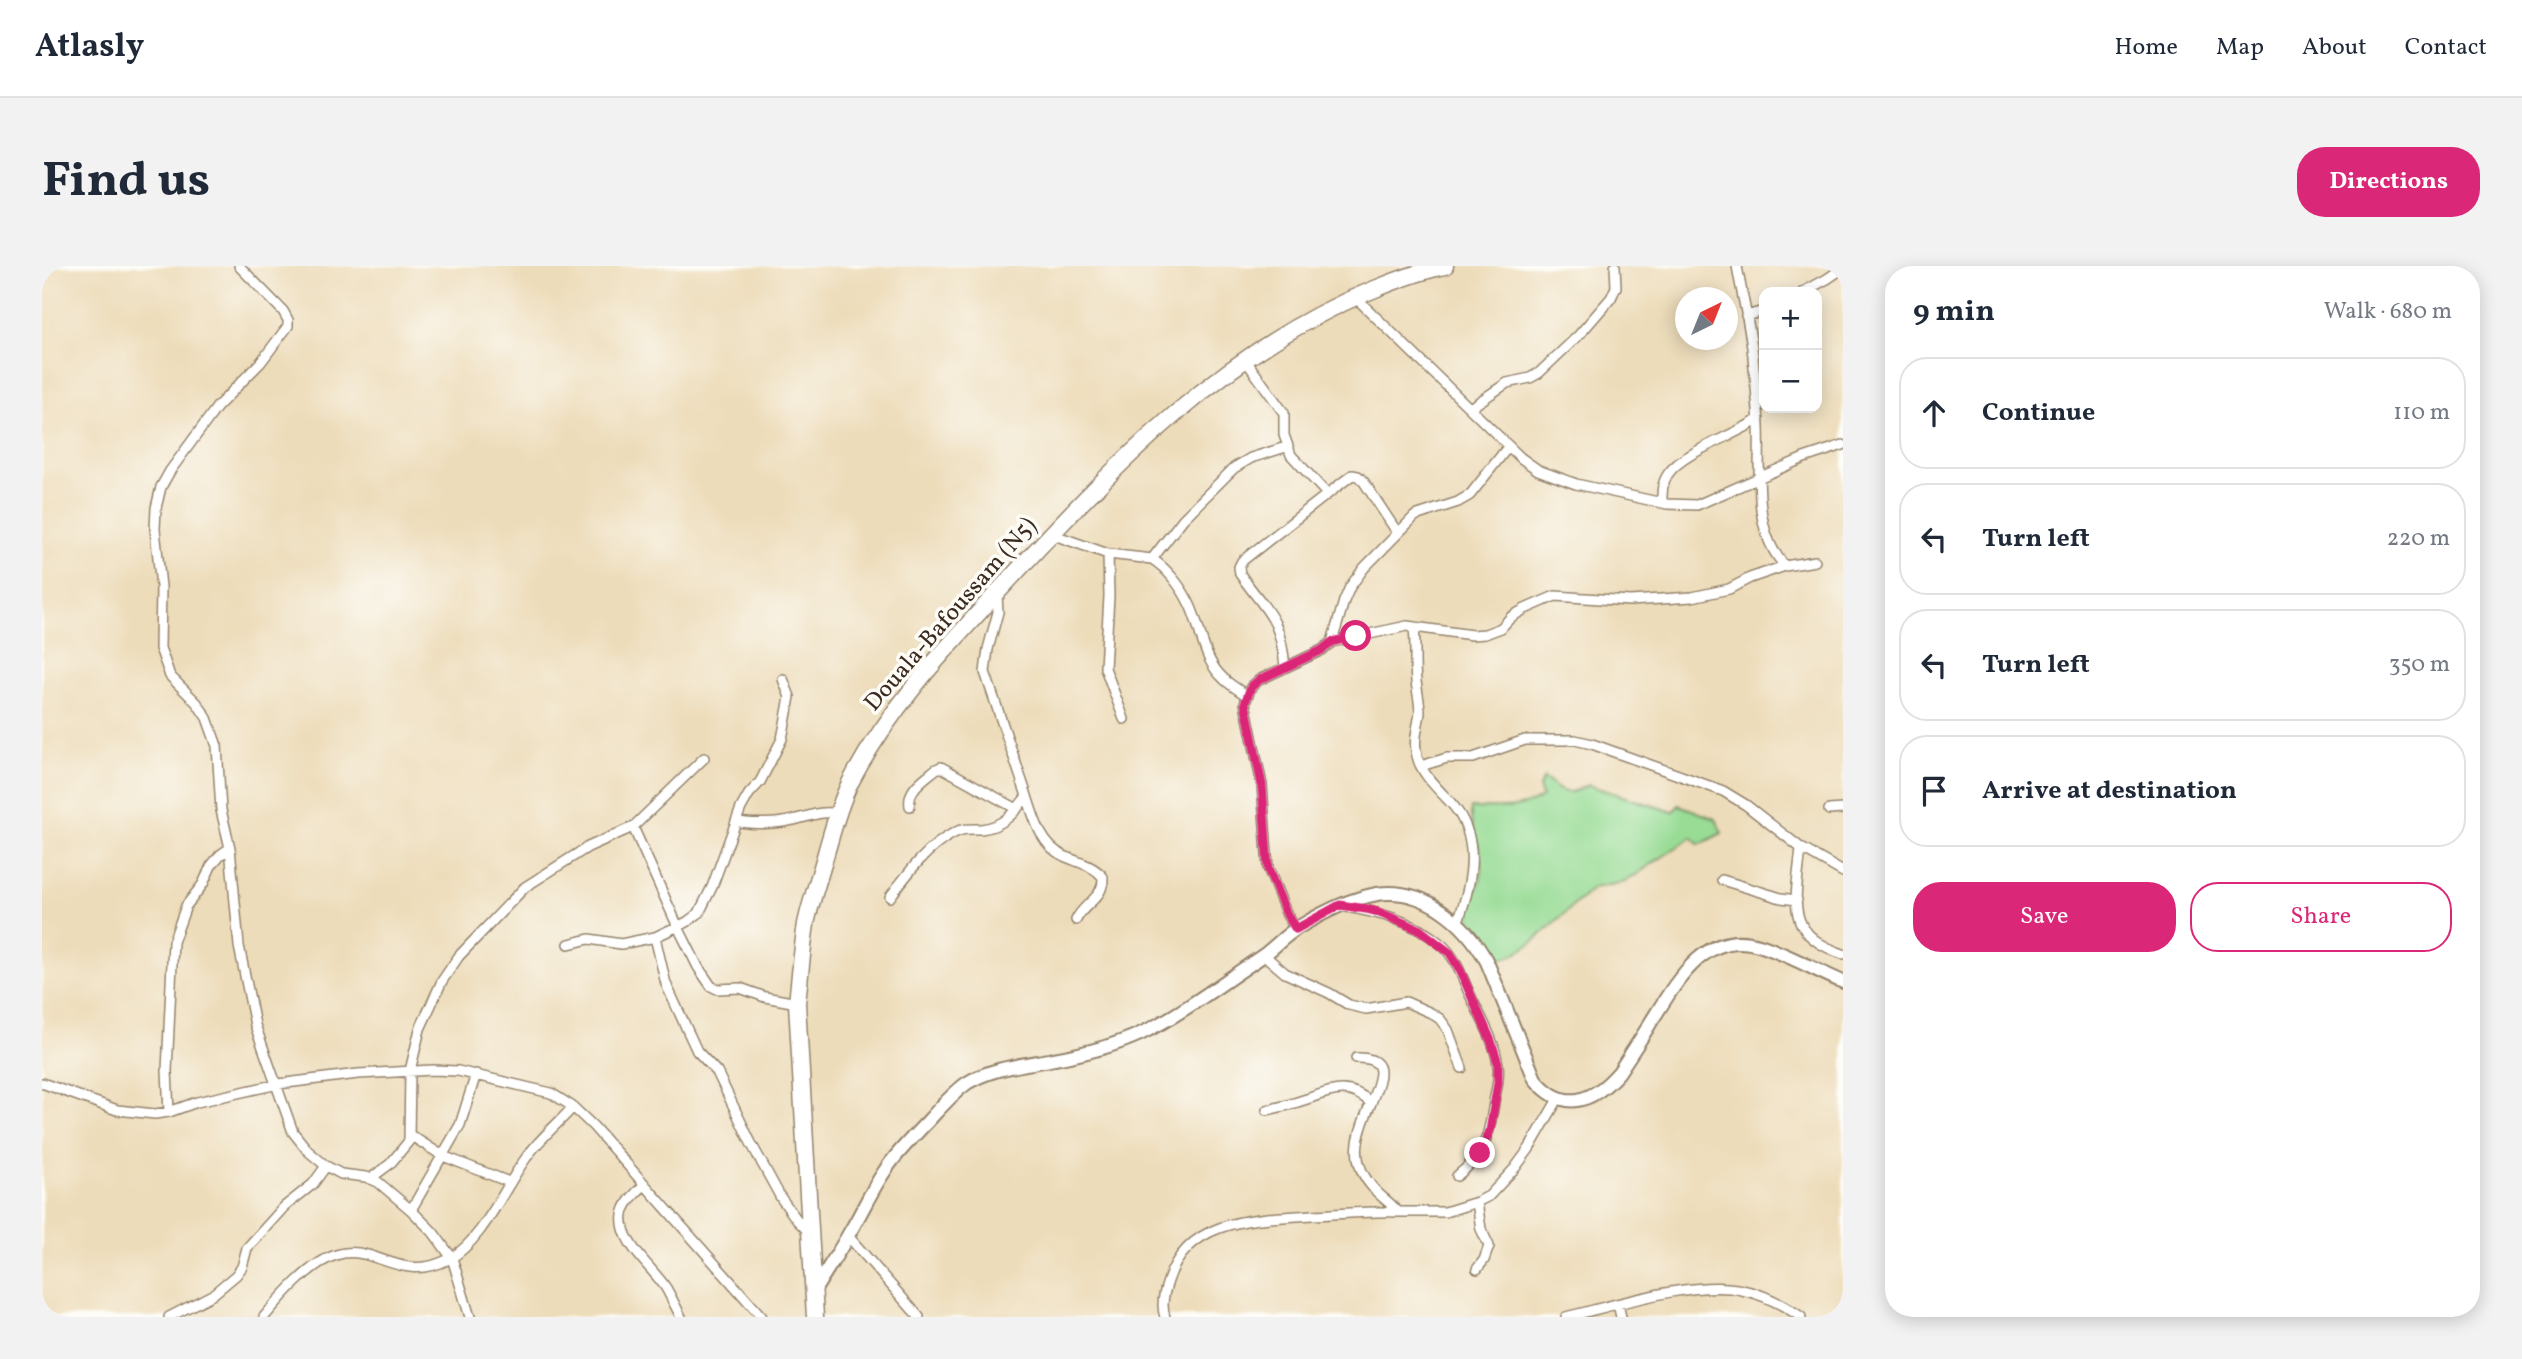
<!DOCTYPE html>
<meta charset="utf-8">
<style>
:root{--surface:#fff;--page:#f2f2f3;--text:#1f2937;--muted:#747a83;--line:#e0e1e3;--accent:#db2777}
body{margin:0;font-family:Vollkorn,serif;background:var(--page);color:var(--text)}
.controls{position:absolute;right:21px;top:21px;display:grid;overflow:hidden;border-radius:14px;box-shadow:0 4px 18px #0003}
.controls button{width:63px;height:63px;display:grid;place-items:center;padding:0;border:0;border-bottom:2px solid var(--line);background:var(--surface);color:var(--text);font:35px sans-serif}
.compass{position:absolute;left:1633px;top:21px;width:63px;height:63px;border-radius:50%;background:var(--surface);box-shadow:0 4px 18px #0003;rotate:43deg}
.stop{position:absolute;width:21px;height:21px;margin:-16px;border:5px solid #db2777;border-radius:50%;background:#fff}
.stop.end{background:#db2777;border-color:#fff;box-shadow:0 2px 7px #0008}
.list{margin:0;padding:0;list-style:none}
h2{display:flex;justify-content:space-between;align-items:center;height:91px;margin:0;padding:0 28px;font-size:30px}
h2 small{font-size:23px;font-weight:400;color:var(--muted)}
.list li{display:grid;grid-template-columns:46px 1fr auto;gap:21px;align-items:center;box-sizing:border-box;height:112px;margin:0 14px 14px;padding:0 14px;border:2px solid var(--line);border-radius:28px}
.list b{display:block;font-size:26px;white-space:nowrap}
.list em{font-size:23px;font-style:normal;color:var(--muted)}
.actions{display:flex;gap:14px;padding:21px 28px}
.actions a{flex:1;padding:16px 0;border:2px solid var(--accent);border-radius:28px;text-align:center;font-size:24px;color:var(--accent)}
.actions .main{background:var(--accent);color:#fff}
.icon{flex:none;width:38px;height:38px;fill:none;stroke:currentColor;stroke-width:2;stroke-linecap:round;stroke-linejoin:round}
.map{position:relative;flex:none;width:1801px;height:1051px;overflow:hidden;border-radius:28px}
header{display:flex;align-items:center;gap:42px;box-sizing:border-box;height:98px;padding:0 35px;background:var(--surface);border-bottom:2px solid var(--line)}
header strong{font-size:33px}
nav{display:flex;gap:38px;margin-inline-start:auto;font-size:24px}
.intro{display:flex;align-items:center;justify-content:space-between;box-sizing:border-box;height:168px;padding:0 42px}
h1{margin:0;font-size:49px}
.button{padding:18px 32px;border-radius:28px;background:var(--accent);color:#fff;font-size:24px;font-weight:700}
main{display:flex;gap:42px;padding:0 42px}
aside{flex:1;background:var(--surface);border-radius:28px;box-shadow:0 4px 18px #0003}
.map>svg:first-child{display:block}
.green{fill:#98dc95;stroke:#6a835a;stroke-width:2}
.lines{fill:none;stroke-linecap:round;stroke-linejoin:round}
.street-casing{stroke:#94836c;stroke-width:12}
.secondary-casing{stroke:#94836c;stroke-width:16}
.highway-casing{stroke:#94836c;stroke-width:19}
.street{stroke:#fff;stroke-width:9}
.secondary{stroke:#fff;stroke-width:12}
.highway{stroke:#fff;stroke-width:16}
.route{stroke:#db2777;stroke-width:9}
.labels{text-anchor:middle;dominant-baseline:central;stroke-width:7;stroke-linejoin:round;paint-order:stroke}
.street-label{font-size:24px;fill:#3b2a1e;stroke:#fdfcf7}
</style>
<header>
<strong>Atlasly</strong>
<nav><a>Home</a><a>Map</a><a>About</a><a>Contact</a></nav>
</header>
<div class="intro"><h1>Find us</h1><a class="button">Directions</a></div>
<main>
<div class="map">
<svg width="1801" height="1051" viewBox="0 0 1801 1051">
<rect width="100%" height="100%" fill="#fdfcf7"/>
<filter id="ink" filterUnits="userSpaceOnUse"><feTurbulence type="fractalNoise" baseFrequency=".0143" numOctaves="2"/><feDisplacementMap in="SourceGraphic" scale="14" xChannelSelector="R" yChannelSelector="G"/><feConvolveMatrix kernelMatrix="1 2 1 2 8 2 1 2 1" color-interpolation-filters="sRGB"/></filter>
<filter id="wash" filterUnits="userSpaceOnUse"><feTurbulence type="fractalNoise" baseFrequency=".00686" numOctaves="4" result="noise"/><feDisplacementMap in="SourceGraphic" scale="28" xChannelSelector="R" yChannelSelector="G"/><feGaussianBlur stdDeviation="1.57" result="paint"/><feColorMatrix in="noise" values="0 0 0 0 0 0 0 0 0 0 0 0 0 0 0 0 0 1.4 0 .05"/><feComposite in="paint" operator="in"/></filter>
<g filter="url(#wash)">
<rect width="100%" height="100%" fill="#eddcb9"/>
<!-- green -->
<path class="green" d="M1502,512C1521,528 1524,531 1546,519L1631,546L1637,539L1674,553L1680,567L1657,579L1650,571L1583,616L1551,622L1491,676L1473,688L1455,694L1438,667L1428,658C1425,639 1439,622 1440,603C1441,579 1427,564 1429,542C1455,542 1478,545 1500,531L1497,521Z"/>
</g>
<g filter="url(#ink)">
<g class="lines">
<!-- street casing -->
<g class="street-casing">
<path id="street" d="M197,0L241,45L246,54V60L219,96L175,141L128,205L119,221L114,242L113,263L119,321L118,382L128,410L155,437L165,452L175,480L179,544L188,582L197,680L213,759L251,866L266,885L284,900L299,908L324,911L336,916L369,944
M1695,0C1700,30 1708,60 1711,90C1713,114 1716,137 1717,160C1719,206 1709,264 1743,300
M1761,26L1785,13L1801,2
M1313,31L1479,192L1496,204L1534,218L1625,238L1655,239L1762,192L1801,179
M1704,50L1722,45
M1202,92L1242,147V169L1249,189L1285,228
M1428,142L1465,117L1488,112L1497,107L1537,69L1569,32L1574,21L1573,0
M1620,235C1620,225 1620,217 1626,208C1641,186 1692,170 1717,153
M1009,268L1066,288L1110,293C1126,303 1140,322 1148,339C1160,364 1160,393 1182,413C1188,419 1197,424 1204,429
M1066,288L1067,330L1063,402L1082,453
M1110,293L1141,253L1192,202L1209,192L1244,181
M1372,361C1374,379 1372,397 1374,415C1375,425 1378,436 1378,447C1376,461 1371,475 1375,490C1379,508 1397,524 1409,537C1440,571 1430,617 1416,655
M1290,376L1365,360L1430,369L1443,368L1459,362L1469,351L1483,343L1513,330L1588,335L1650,331L1687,323L1708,312L1743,300L1773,295
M1243,401C1238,349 1225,347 1198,308L1197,301L1200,295L1310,209L1316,210L1322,216L1355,266
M1379,500L1405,492H1431L1483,474H1533L1550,478L1681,525L1704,539L1759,582L1801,606
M985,530C992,552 999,580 1022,590C1035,596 1051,599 1061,611C1062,633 1042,636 1034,654
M868,540C865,523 882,513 894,503L899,501L975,543
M1787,544L1801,543
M694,555C707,559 737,558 751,554C766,551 779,544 795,548
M591,561L636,661L656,701L669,720L675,723L698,722L723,731L755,737
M1759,582C1754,635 1741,668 1801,688
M1680,614L1739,632L1755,634
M848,631C866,607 885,581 912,567C921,562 929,563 939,563C961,561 973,546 985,530L943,406L946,383L956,346L955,329
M1299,640C1335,646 1370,654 1399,678C1414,691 1420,711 1428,729C1438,750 1453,775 1456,799C1458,812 1454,824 1452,836C1447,870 1443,888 1415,910
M1254,663L1245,649L1226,602L1220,519L1203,437L1209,421L1217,414L1280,384L1290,376L1302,335L1308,321L1322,302L1373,250L1416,236L1428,229L1466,181
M613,671L624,718L655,785L675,806L709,877L739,932L755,954L767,966
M527,678L547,673L579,678L613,671L645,656L657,647L670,621L699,542L707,528L718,516L740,473L748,431L741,413
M1222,689L1243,707L1287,727L1307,739L1324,743L1364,736L1389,747L1398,753L1406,764L1420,802
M1314,792C1351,791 1336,817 1329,837
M0,817L75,844L113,848L127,846L155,836L236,818L316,808L391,804L416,805L509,827L531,841L551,860L720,1051
M1225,844C1240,841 1254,837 1268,832C1292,823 1309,818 1329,837C1315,869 1306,895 1332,923C1340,932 1349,937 1356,946H1403L1435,936L1447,930L1473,902L1487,883L1516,833
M127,846L125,805L131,676L144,640L161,618L169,600L178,589L188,582
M368,869L401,890L467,916
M329,912L348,898L367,875L368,805L378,763L400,715L417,690L483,621L546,581L591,561L662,492
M603,918C595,926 583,936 581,949C577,976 610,1001 624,1022C629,1031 634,1041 639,1051
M806,970L877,1051
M1435,1003L1442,994L1447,980L1439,963L1435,936
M1576,1038L1579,1051
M127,1051L170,1029L194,1009L200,1001L205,982L242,941L271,918L284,900
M222,1051C239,1031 268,997 294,989C332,976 358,1019 407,993C440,976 462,922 484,892C497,873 516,858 531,841
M428,1051L410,992L391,966L369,944L418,859L434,808
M1123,1051C1119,1040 1122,1026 1126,1015C1146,951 1215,953 1270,949C1299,948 1327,945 1356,946
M1524,1051C1570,1040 1654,1013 1700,1024C1721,1028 1742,1039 1759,1051"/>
</g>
<!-- secondary casing -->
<g class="secondary-casing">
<path id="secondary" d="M772,1025C784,1005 797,986 808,966C820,946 829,925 842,906C854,887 871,871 887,854C899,841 911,827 925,817C951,801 983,799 1012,793C1040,788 1072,780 1098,768C1137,750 1183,715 1219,691C1232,682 1243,669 1257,661C1280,647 1307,633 1335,628C1383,621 1424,657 1445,696L1493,813C1522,848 1551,836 1577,806C1588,789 1599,773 1609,756C1633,718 1663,662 1717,679C1743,687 1775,705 1801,716"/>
</g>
<!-- highway casing -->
<g class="highway-casing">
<path id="highway" d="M773,1051L755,737C758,710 760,684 764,658C769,634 778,610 784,587C791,563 797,539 808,517C848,440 906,380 964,317C1071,201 1183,82 1333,23C1355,14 1379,5 1403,0"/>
</g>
<!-- street -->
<use href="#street" class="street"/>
<!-- secondary -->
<use href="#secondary" class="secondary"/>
<!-- highway -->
<use href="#highway" class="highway"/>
</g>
</g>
<g class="lines" filter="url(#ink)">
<!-- route -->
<path class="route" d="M1314,370L1290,376L1280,384L1217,414L1209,421L1203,437L1220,519L1226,603L1245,649L1254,663L1298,639L1324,643L1336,646L1378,664L1408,687L1418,704L1449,775L1456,797V817L1448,865L1438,887"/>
</g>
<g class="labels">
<!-- street labels -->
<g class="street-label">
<text transform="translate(909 349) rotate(-49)">Douala-Bafoussam (N5)</text>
</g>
</g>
</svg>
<div class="controls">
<button>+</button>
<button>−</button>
</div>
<svg class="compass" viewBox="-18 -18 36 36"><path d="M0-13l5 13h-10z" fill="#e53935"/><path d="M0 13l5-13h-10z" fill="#747a83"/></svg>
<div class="stop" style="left:1314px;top:370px"></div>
<div class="stop end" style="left:1438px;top:887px"></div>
</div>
<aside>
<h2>9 min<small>Walk · 680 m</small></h2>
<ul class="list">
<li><svg class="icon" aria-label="ahead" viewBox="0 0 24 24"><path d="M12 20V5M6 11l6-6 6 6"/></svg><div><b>Continue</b></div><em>110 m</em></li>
<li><svg class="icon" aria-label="left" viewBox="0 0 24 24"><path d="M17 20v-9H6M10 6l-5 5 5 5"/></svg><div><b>Turn left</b></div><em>220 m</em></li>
<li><svg class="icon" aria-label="left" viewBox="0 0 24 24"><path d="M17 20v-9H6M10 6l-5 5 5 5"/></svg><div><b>Turn left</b></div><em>350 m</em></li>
<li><svg class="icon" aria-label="arrive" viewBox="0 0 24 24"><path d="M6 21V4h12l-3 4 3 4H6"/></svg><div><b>Arrive at destination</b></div></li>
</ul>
<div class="actions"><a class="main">Save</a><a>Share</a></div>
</aside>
</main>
